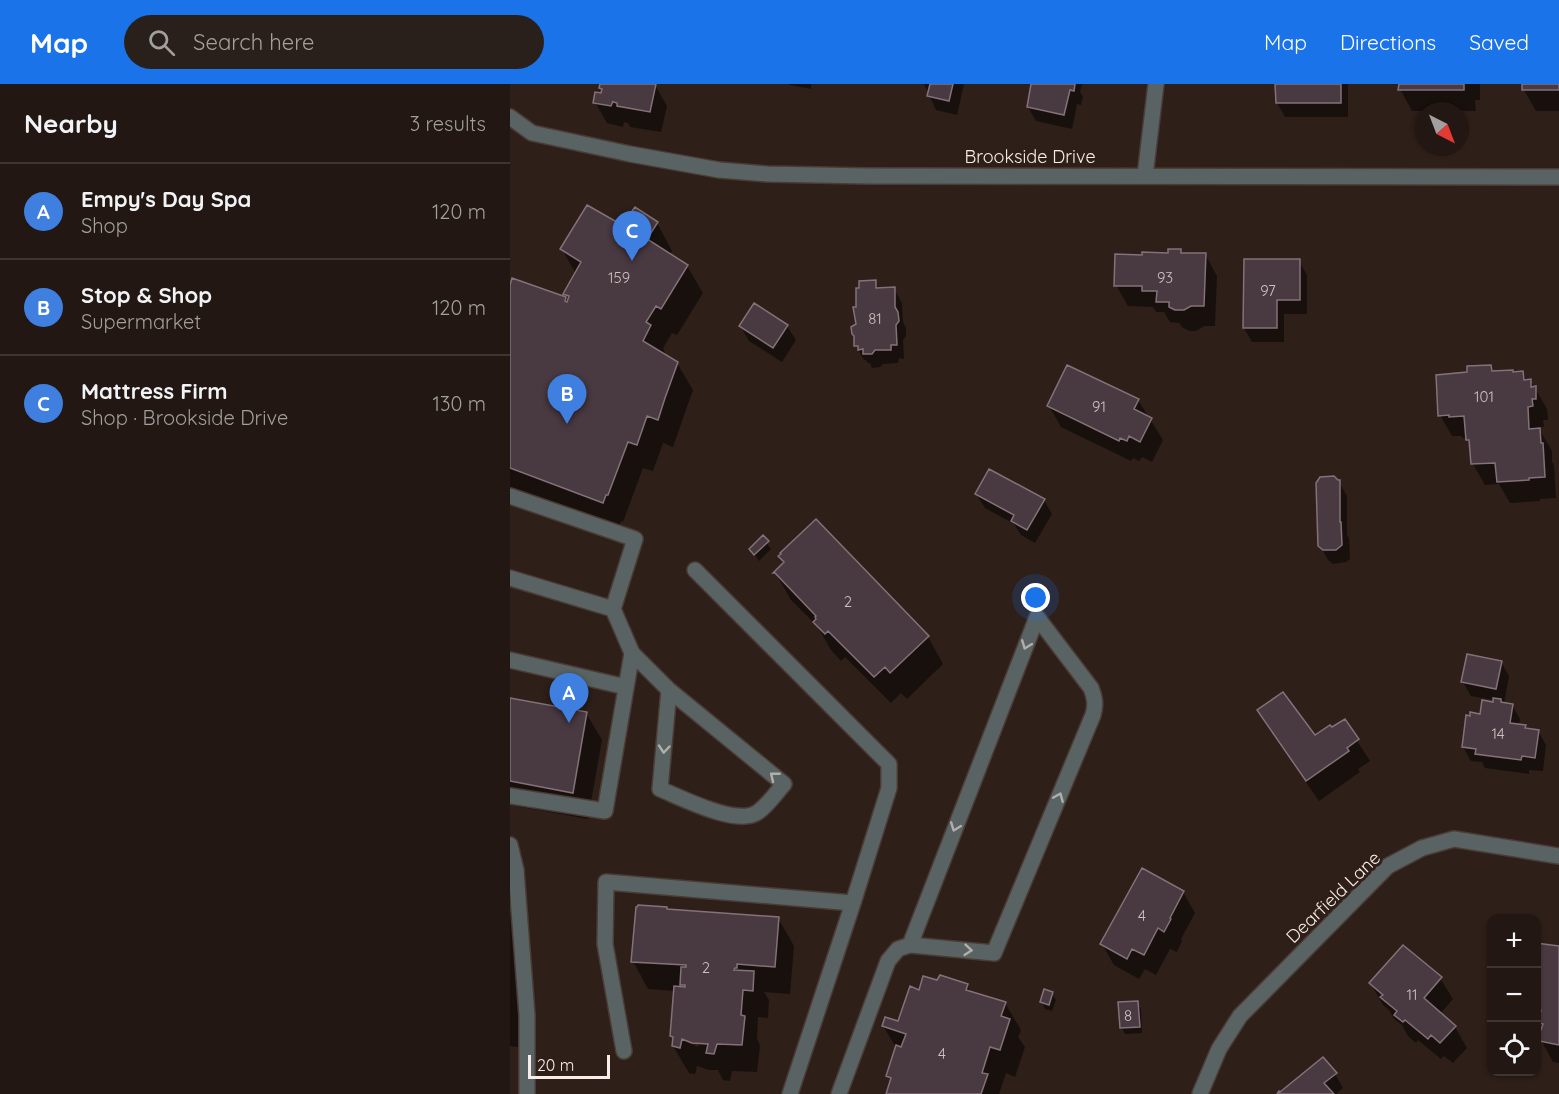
<!DOCTYPE html>
<meta charset="utf-8">
<style>
:root{--surface:#221712;--page:#2a201b;--text:#f1f3f6;--muted:#a29f9f;--line:#3f3632;--accent:#1a73e8}
body{margin:0;font-family:Quicksand,sans-serif;background:var(--page);color:var(--text)}
.controls{position:absolute;right:18px;bottom:18px;display:grid;overflow:hidden;border-radius:12px;box-shadow:0 2px 4px #0004}
.controls button{width:54px;height:54px;display:grid;place-items:center;padding:0;border:0;border-bottom:2px solid var(--line);background:var(--surface);color:var(--text);font:30px sans-serif}
.compass{position:absolute;left:905px;top:18px;width:54px;height:54px;border-radius:50%;background:var(--surface);box-shadow:0 2px 4px #0004;rotate:138deg}
.scale{position:absolute;left:18px;bottom:15px;width:82px;box-sizing:border-box;padding-left:6px;border:3px solid #f8ede8;border-top:0;font-size:16px;line-height:21px;white-space:nowrap;color:#f8ede8;-webkit-text-stroke:4px #2e1f18;paint-order:stroke}
.you{position:absolute;left:526px;top:514px;width:21px;height:21px;margin:-15px;border:4px solid #fff;border-radius:50%;background:#1a73e8;box-shadow:0 0 0 9px #1a73e833}
.badge{display:grid;place-items:center;width:39px;height:39px;border-radius:50%;background:var(--accent);color:#fff;font-size:20px;font-weight:700}
.pin{position:absolute;translate:-50% -50px;filter:drop-shadow(0 2px 3px #0008)}
.pin::after{content:'';position:absolute;top:32px;width:21px;height:18px;background:inherit;clip-path:polygon(0 0,100% 0,50% 100%)}
.list{margin:0;padding:0;list-style:none}
h2{display:flex;justify-content:space-between;align-items:center;height:78px;margin:0;padding:0 24px;font-size:26px}
h2 small{font-size:20px;font-weight:400;color:var(--muted)}
.list li{display:grid;grid-template-columns:39px 1fr auto;gap:18px;align-items:center;box-sizing:border-box;height:96px;padding:0 24px;border-top:2px solid var(--line)}
.list b{display:block;font-size:22px;white-space:nowrap}
.list p{margin:0;font-size:20px;white-space:nowrap;color:var(--muted)}
.list em{font-size:20px;font-style:normal;color:var(--muted)}
.icon{flex:none;width:33px;height:33px;fill:none;stroke:currentColor;stroke-width:2;stroke-linecap:round;stroke-linejoin:round}
.map{position:relative;flex:none;width:1049px;height:1010px;overflow:hidden}
header{display:flex;align-items:center;gap:36px;box-sizing:border-box;height:84px;padding:0 30px;background:var(--accent);color:#fff}
header strong{font-size:28px}
nav{display:flex;gap:33px;margin-inline-start:auto;font-size:21px}
.search{width:420px;height:54px;background:var(--page);display:flex;align-items:center;gap:15px;box-sizing:border-box;padding:0 21px;border-radius:33px;color:var(--muted);font-size:22px}
main{display:flex}
aside{flex:1;background:var(--surface)}
.map>svg:first-child{display:block}
.shadow{fill:#0007;fill-rule:evenodd}
.building{fill:#493940;stroke:#847179;stroke-width:1.5}
.lines{fill:none;stroke-linecap:round;stroke-linejoin:round}
.service-casing{stroke:#4a3c35;stroke-width:18}
.minor-casing{stroke:#4a3c35;stroke-width:18}
.tertiary-casing{stroke:#4a3c35;stroke-width:18}
.service{stroke:#5a6363;stroke-width:15}
.minor{stroke:#5a6363;stroke-width:15}
.tertiary{stroke:#5a6363;stroke-width:15}
.oneway{stroke:#b1afac}
.labels{text-anchor:middle;dominant-baseline:central;stroke-width:6;stroke-linejoin:round;paint-order:stroke}
.number-label{font-size:15px;fill:#ccc0be}
.street-label{font-size:18px;fill:#f8ede8;stroke:#2e1f18}
</style>
<header>
<strong>Map</strong>
<div class="search"><svg class="icon" aria-label="search" viewBox="0 0 24 24"><circle cx="10" cy="10" r="6"/><path d="M15 15l6 6"/></svg>Search here</div>
<nav><a>Map</a><a>Directions</a><a>Saved</a></nav>
</header>
<main>
<aside>
<h2>Nearby<small>3 results</small></h2>
<ul class="list">
<li><span class="badge" style="background:#3f7fe0">A</span><div><b>Empy's Day Spa</b><p>Shop</p></div><em>120 m</em></li>
<li><span class="badge" style="background:#3f7fe0">B</span><div><b>Stop &amp; Shop</b><p>Supermarket</p></div><em>120 m</em></li>
<li><span class="badge" style="background:#3f7fe0">C</span><div><b>Mattress Firm</b><p>Shop · Brookside Drive</p></div><em>130 m</em></li>
</ul>
</aside>
<div class="map">
<svg width="1049" height="1010" viewBox="0 0 1049 1010">
<rect width="100%" height="100%" fill="#2e1f18"/>
<!-- shadow -->
<path class="shadow" d="M92,0H142L145,1L157,22L151,48L120,43L118,39L114,38L113,43L97,39L85,18L92,10L93,8L91,4Z
M279,0H301V5L280,1Z
M414,0H454L447,31L426,26Z
M523,0H572L570,8L573,13L571,21L567,20L562,45L526,37L518,23Z
M767,0H838V33H775L767,19Z
M890,0H970V16H965L966,27H902L890,5Z
M1014,0H1049V27H1026L1014,6Z
M147,139L162,167L160,171L177,182L193,209L167,251L162,249L153,264L155,269V271L167,279L183,306L163,363L153,359L143,387L133,384L113,438L111,437L108,445L0,405V205L3,196L58,216L55,210L66,190L52,165L112,143Z
M670,167L672,170H695L707,192L705,242H694L686,247H680L673,244L669,239L660,238L654,228H646L643,223L618,222L606,201L659,170Z
M789,177L797,191V230H774V258H742L734,244Z
M365,198L369,205H384L392,219L393,238L396,244V252L393,256L394,275L389,274L388,279L373,280L370,283L362,284L360,279H358L356,276H354L346,262L347,224Z
M245,221L277,242L286,256L272,278L239,257L231,243Z
M981,282L984,288L1013,289L1017,297H1020L1025,304L1037,325L1038,336H1033L1034,343H1028L1042,367V378L1044,381L1046,414L1030,415V417L1000,419L989,400L975,401L963,380L961,363L957,354H953L951,352H942L930,331L959,289Z
M628,316L653,356L642,378L632,373L629,377L623,374L621,377L551,343L539,322Z
M829,398L837,412V451L839,454L840,475L836,478L823,480L818,476L810,461Z
M466,410L534,416L542,430L525,459L511,451L504,440L475,424Z
M253,454L261,465L249,477L241,465Z
M270,472L418,553L433,580L397,615L391,609L381,619L335,573L331,577L321,566L308,543L281,516L265,488L274,480Z
M991,578L999,592L994,620L1002,621L1010,635L1009,641L1015,642L1017,646L1028,647L1036,661L1033,687L1019,686V690L975,684L972,678L961,677L953,663L972,631L989,620L990,617L961,612L953,598Z
M0,615L76,629L92,656L78,735L0,721Z
M749,627L805,653L822,645L834,637L860,677L848,685L850,688L809,717L761,648Z
M0,799L13,964L0,962Z
M673,808L685,829L671,855L672,857L667,868L660,865L646,891L635,885L629,895L604,881L592,860Z
M157,826L268,834L284,862L280,910L254,908L259,916L258,934L248,933L247,955L250,961L247,988L222,987L220,997L213,996L208,986H199L187,982L185,990L179,989L163,962L164,956L161,952L165,907L138,905L123,877ZM177,955L189,960L188,963L177,958Z
M1026,860L1049,864V979L1043,978L1031,956L1032,944L1026,942Z
M930,894L943,915L930,930L945,943L957,964L943,979L934,972L931,975L908,956L906,959L898,952L892,941L884,935L879,926L873,921L861,900Z
M428,898L457,901L461,909L495,919L511,946L508,953L515,963L505,993L496,989L489,1010H377L381,998L378,992L387,965L373,942L389,939L410,907Z
M542,910L546,916L542,927L535,925L532,918Z
M627,919L631,925L632,949L615,950L612,944Z
M825,990L833,1004L826,1010H769Z"/>
<!-- building -->
<path class="building" d="M90,0H146L140,28L107,22V19L103,18V17L101,22L83,19L85,8L91,9L92,5L89,4Z
M420,0H443L439,17L417,12Z
M521,0H565L564,7L560,6L554,31L517,23Z
M765,0H831V19H766Z
M889,0H954V6H888Z
M1012,0H1049V6H1012Z
M77,121L112,141L125,123L148,138L137,155L178,181L151,225L146,222L136,238L141,241L133,257L168,278L155,314L148,336L137,332L127,361L118,358L98,411H96L93,419L0,384V201L2,194L56,213L55,217L57,218L59,212L53,210L71,178L50,165Z
M658,165H671V169H696L694,222H681L674,226H665L659,223V218H646L647,207H632V202H604L605,170L632,171V168L658,169Z
M734,175H790V216H767V244H733Z
M366,196V204L385,203V223L388,228L389,237L386,241L387,261H381V266H365L362,270H353V265L348,266V262H344V252L342,250L341,243L346,240L343,223H346V204H349V197Z
M244,219L278,241L263,264L229,242Z
M557,281L629,315L624,325L642,334L630,358L619,352L617,357L610,354L609,357L537,322Z
M981,281L982,287L1003,286V288L1013,287L1014,296L1021,295V303L1026,302V315H1022L1023,322L1018,323L1019,345L1030,344L1031,359H1033L1035,393L1019,394V396L987,398L985,379L961,380L959,356H956L954,332L939,333V331L928,332L926,291L957,288V282Z
M479,385L535,415L517,446L501,437L504,431L465,410Z
M824,392L828,396H830V438H831L832,461L826,466H813L808,462L806,399L810,393Z
M306,435L419,552L380,589L375,583L364,593L318,547L315,550L303,538L306,535L305,533L306,532L265,489H263L274,478L268,472L271,470L270,469Z
M253,451L259,457L244,471L239,465Z
M957,570L992,577L986,605L951,598Z
M773,608L805,651L820,641L822,643L835,635L849,655L837,664L839,667L796,697L747,626Z
M0,614L77,628L63,709L0,697Z
M983,614L991,615V618L1003,620L1000,639L1016,641L1015,644L1029,646L1025,674L1012,672L1011,676L965,670L966,665L952,663L956,631L960,632V628L970,630L972,616L983,618Z
M632,784L674,807L660,834L661,835L654,848L648,844L634,871L622,865L617,875L590,860Z
M128,821L157,823V825L269,833L265,883L227,880V884H225L224,886L244,887L243,907L233,906L231,931L235,932L232,961L207,960L204,970L196,969L198,960L182,959L172,955L170,964L162,962L163,953L160,952L164,902L175,903V901H170L171,883H176V881L121,878L126,823H127Z
M1026,859L1049,862V961L1029,957L1030,951H1029L1033,940L1028,939L1031,926L1026,925Z
M893,861L932,893L914,914L946,942L930,959L921,951L918,955L895,936L893,938L884,931L887,927L870,913L873,911L859,899Z
M430,891L458,900L456,906L496,918L491,932L500,935L490,966L480,963L472,989L478,990L471,1010H376L381,994L376,992L386,961L391,963L396,950L372,942L375,933L388,937L400,902L409,906L413,892L427,896Z
M534,905L543,908L539,921L530,918Z
M628,917L630,943L610,944L608,918Z
M813,973L827,989L814,999L824,1010H767L769,1007L770,1008Z"/>
<g class="lines">
<!-- service casing -->
<g class="service-casing">
<path id="service" d="M635,92L646,0
M0,412L125,455L103,525L122,569L159,606L274,700C266,709 258,721 248,728C228,743 172,714 150,705L159,606
M185,486L379,680V704L343,819L280,1010
M0,494L103,525
M0,576L116,603
M0,712L95,727L122,569
M0,761L6,786L17,931V1010
M114,967L95,860L96,798L343,819
M329,1010L378,877L388,865L400,861L484,869L583,631C586,621 585,614 581,604L527,533L400,861"/>
</g>
<!-- minor casing -->
<g class="minor-casing">
<path id="minor" d="M690,1010L709,965L730,932L878,782L912,764L944,755L1049,772"/>
</g>
<!-- tertiary casing -->
<g class="tertiary-casing">
<path id="tertiary" d="M0,33L22,49L120,70L209,86L257,90L357,92L1049,93"/>
</g>
<!-- service -->
<use href="#service" class="service"/>
<!-- minor -->
<use href="#minor" class="minor"/>
<!-- tertiary -->
<use href="#tertiary" class="tertiary"/>
</g>
<!-- one-way arrows -->
<defs><path id="oneway-chevron" d="M-2-3.5L2.5 0L-2 3.5" fill="none" stroke-width="1.6" stroke-linecap="round" stroke-linejoin="round" transform="scale(1.5)"/></defs>
<g class="oneway">
<use href="#oneway-chevron" transform="translate(516 561) rotate(111)"/>
<use href="#oneway-chevron" transform="translate(154 665) rotate(95)"/>
<use href="#oneway-chevron" transform="translate(264 692) rotate(-141)"/>
<use href="#oneway-chevron" transform="translate(549 713) rotate(-67)"/>
<use href="#oneway-chevron" transform="translate(445 743) rotate(111)"/>
<use href="#oneway-chevron" transform="translate(458 866) rotate(5)"/>
</g>
<g class="labels">
<!-- number labels -->
<g class="number-label">
<text x="109" y="193">159</text>
<text x="655" y="193">93</text>
<text x="758" y="206">97</text>
<text x="365" y="234">81</text>
<text x="974" y="312">101</text>
<text x="589" y="322">91</text>
<text x="338" y="517">2</text>
<text x="988" y="649">14</text>
<text x="632" y="831">4</text>
<text x="196" y="883">2</text>
<text x="902" y="910">11</text>
<text x="618" y="931">8</text>
<text x="432" y="969">4</text>
</g>
<!-- street labels -->
<g class="street-label">
<text x="520" y="72">Brookside Drive</text>
<text transform="translate(823 813) rotate(-44)">Dearfield Lane</text>
</g>
</g>
</svg>
<div class="controls">
<button>+</button>
<button>−</button>
<button><svg class="icon" aria-label="locate" viewBox="0 0 24 24"><circle cx="12" cy="12" r="6"/><path d="M12 2v4M12 18v4M2 12h4M18 12h4"/></svg></button>
</div>
<svg class="compass" viewBox="-18 -18 36 36"><path d="M0-13l5 13h-10z" fill="#e53935"/><path d="M0 13l5-13h-10z" fill="#a29f9f"/></svg>
<div class="scale">20 m</div>
<div class="you"></div>
<div class="pin badge" style="left:59px;top:639px;background:#3f7fe0">A</div>
<div class="pin badge" style="left:57px;top:340px;background:#3f7fe0">B</div>
<div class="pin badge" style="left:122px;top:177px;background:#3f7fe0">C</div>
</div>
</main>
